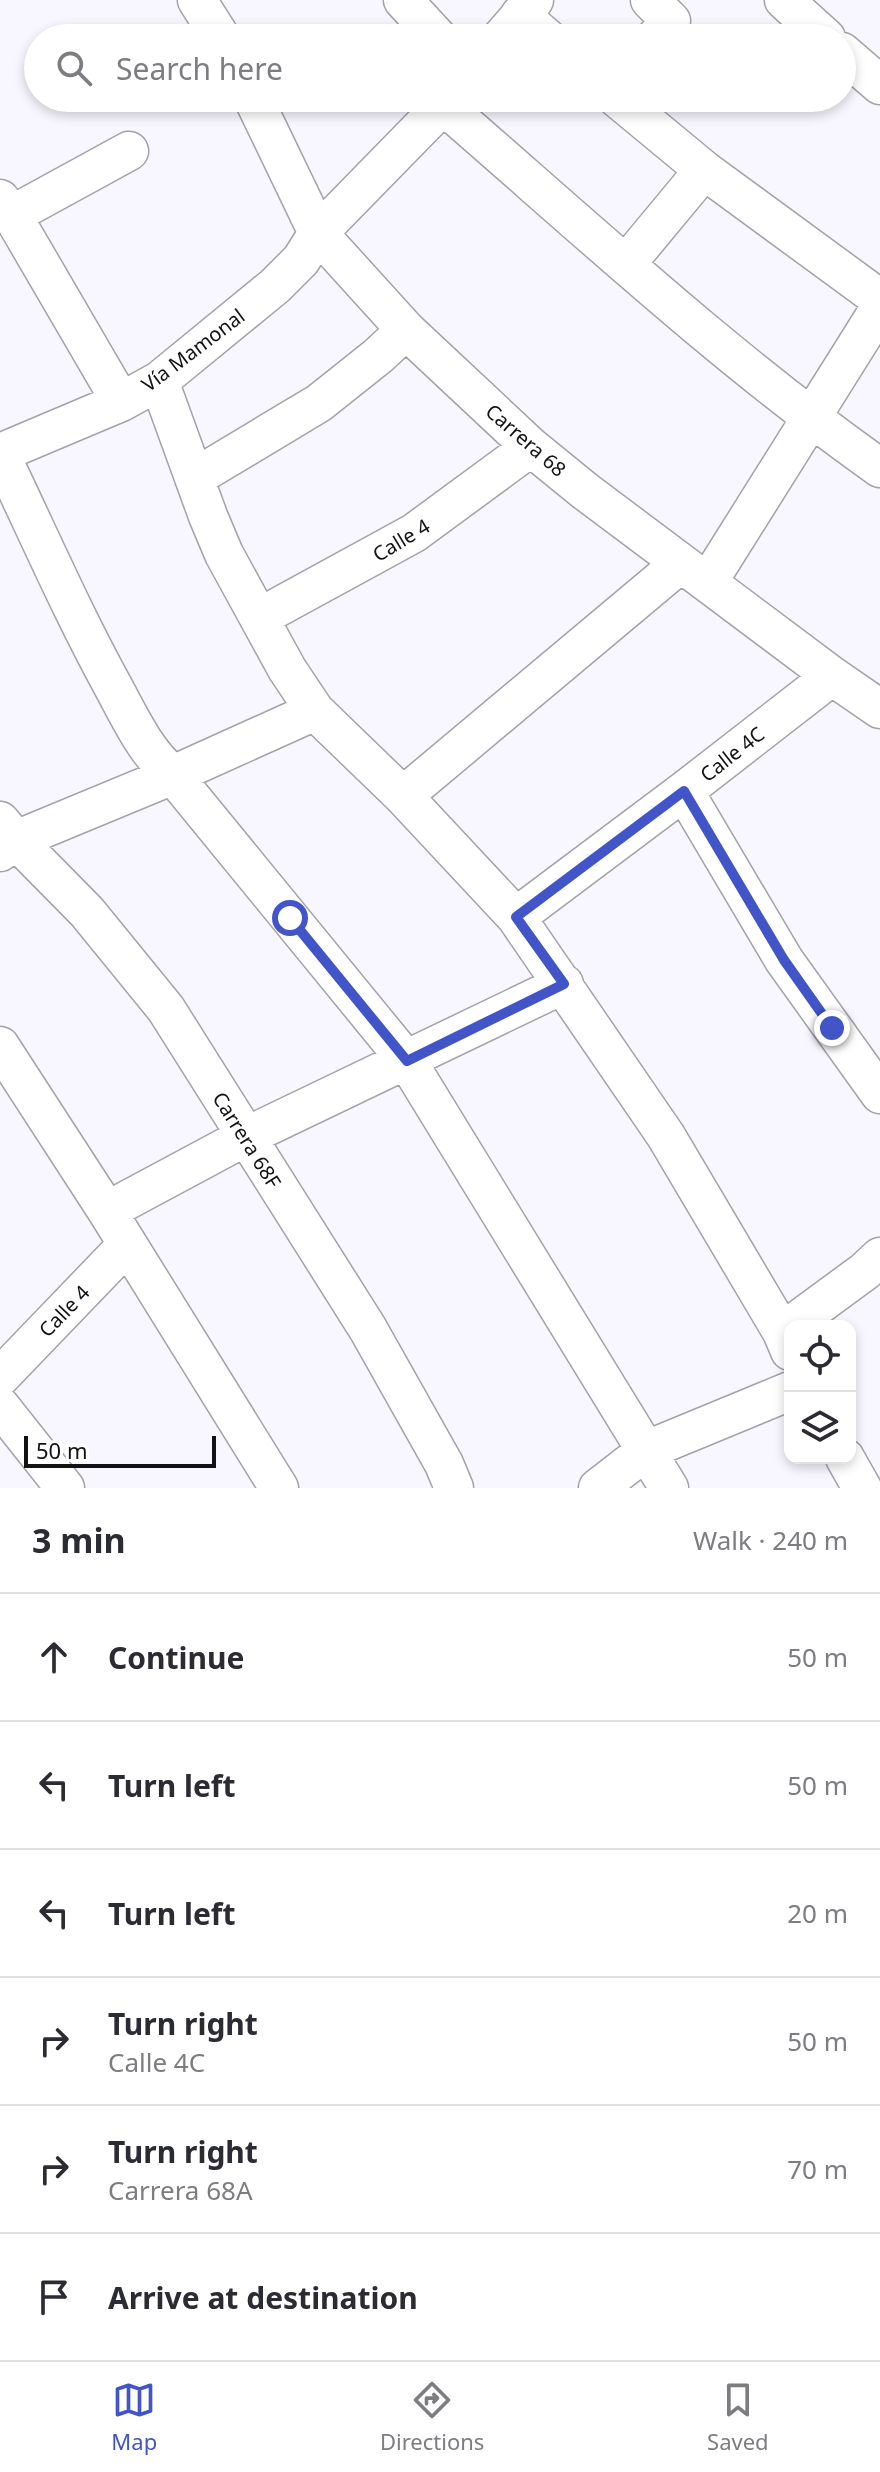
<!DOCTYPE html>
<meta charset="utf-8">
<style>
:root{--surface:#fff;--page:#f7f7f7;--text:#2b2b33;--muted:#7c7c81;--line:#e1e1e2;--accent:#4154c8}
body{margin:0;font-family:"Noto Sans",sans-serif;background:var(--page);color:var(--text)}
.controls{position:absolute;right:24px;bottom:24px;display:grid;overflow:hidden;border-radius:16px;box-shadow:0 4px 12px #0003}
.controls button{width:72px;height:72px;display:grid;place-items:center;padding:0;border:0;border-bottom:2px solid var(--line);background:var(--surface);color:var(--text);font:40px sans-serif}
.scale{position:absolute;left:24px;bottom:20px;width:192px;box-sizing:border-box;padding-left:8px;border:4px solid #121215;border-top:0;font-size:22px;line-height:28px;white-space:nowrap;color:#121215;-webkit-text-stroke:6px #fff;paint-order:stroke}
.stop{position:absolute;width:24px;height:24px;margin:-18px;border:6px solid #4154c8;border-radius:50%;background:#fff}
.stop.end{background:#4154c8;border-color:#fff;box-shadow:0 2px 8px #0008}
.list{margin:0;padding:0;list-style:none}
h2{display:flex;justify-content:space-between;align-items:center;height:104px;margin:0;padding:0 32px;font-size:34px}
h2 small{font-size:26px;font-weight:400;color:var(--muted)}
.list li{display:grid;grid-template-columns:52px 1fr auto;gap:24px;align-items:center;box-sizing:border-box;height:128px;padding:0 32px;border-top:2px solid var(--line)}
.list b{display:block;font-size:30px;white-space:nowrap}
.list p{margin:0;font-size:26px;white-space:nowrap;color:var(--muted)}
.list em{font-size:26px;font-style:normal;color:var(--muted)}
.icon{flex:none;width:44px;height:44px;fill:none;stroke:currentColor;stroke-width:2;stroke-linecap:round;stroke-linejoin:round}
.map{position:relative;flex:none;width:880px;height:1488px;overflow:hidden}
.search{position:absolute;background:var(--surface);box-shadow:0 4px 12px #0003;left:24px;right:24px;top:24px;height:88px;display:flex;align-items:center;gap:20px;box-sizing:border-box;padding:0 28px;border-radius:44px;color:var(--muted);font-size:30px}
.sheet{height:872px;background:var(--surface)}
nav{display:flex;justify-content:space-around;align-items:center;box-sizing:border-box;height:112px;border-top:2px solid var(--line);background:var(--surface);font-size:22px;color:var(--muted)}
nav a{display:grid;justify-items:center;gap:4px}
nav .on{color:var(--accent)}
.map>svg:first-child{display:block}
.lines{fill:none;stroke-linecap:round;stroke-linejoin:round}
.minor-casing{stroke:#a2a2ab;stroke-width:41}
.minor{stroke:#fff;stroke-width:38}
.route{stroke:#4154c8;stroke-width:10}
.labels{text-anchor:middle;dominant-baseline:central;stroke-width:6;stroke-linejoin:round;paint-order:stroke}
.street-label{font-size:20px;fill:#121215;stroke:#fff}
</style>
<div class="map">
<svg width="880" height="1488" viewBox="0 0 880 1488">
<rect width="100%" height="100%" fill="#f8f7ff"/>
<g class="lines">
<!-- minor casing -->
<g class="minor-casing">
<path id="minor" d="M197,0L221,38
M403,0L438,38
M650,0L671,21L655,38
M784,0L826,38
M520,15L547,38
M501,38L534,0
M842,52L880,85
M253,98L318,233L406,330L531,447L585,491L832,676L880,709
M617,98L704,170L880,299
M443,105C586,229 726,359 880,468
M0,199L12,215L121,402
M12,215L129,151
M626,264L704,170
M159,381L208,516L224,554L287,669L315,711L403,796L516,917L666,1136L782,1332L790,1351
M0,453L121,402L159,381L275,286L301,260L318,233L450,98
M0,454C38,533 73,614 115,690C131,720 147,754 173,775L407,1061L669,1488
M194,478L319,403L378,356L406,330
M708,582L880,308
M260,617L414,533L531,447
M684,791L784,960L880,1094
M403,796L681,563
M0,821L16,840L87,912L166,1009L368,1329L444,1464L454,1488
M0,852L16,840L173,775L315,711
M516,917L684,791L832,676
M0,1046L107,1211L279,1488
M107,1211L245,1137L564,984
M782,1332L865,1271L880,1257
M0,1377L127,1245
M0,1406L65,1488
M845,1458L862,1488
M598,1488L647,1450L790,1391"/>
</g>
<!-- minor -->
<use href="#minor" class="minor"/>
</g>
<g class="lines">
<!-- route -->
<path class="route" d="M290,918L407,1061L564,984L516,917L684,791L784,960L832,1028"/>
</g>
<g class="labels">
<!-- street labels -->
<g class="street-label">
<text transform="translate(193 350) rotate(-37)">Vía Mamonal</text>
<text transform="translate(526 440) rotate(41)">Carrera 68</text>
<text transform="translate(401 540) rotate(-31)">Calle 4</text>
<text transform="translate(732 754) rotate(-38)">Calle 4C</text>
<text transform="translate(247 1140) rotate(58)">Carrera 68F</text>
<text transform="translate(64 1311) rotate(-46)">Calle 4</text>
</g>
</g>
</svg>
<div class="controls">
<button><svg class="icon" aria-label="locate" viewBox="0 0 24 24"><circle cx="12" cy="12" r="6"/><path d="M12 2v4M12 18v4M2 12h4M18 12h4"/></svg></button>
<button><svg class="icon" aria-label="layers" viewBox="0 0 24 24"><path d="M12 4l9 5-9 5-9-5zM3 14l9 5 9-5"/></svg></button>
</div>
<div class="scale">50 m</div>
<div class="stop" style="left:290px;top:918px"></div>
<div class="stop end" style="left:832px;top:1028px"></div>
<div class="search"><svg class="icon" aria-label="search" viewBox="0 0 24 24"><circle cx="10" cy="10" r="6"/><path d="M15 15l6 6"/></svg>Search here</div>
</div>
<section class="sheet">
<h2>3 min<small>Walk · 240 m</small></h2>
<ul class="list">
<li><svg class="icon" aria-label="ahead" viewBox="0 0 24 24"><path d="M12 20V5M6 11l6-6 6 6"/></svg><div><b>Continue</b></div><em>50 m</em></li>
<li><svg class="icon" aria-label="left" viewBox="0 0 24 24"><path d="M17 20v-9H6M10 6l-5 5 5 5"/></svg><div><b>Turn left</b></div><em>50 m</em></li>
<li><svg class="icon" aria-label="left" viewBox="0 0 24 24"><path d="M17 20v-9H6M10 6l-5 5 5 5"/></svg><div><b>Turn left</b></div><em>20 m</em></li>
<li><svg class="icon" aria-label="right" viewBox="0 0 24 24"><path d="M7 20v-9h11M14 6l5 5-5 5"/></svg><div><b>Turn right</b><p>Calle 4C</p></div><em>50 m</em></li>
<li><svg class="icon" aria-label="right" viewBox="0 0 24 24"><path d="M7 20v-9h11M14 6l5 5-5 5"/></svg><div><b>Turn right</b><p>Carrera 68A</p></div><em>70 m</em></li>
<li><svg class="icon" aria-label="arrive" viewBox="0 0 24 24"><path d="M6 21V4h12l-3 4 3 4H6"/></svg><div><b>Arrive at destination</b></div></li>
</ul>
</section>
<nav>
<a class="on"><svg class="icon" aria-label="map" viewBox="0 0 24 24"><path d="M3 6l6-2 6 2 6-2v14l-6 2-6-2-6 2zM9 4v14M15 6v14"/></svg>Map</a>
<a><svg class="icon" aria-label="directions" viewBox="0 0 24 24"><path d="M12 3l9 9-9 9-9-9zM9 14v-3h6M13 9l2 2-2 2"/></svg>Directions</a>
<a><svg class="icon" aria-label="saved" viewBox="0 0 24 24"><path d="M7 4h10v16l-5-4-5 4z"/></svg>Saved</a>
</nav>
